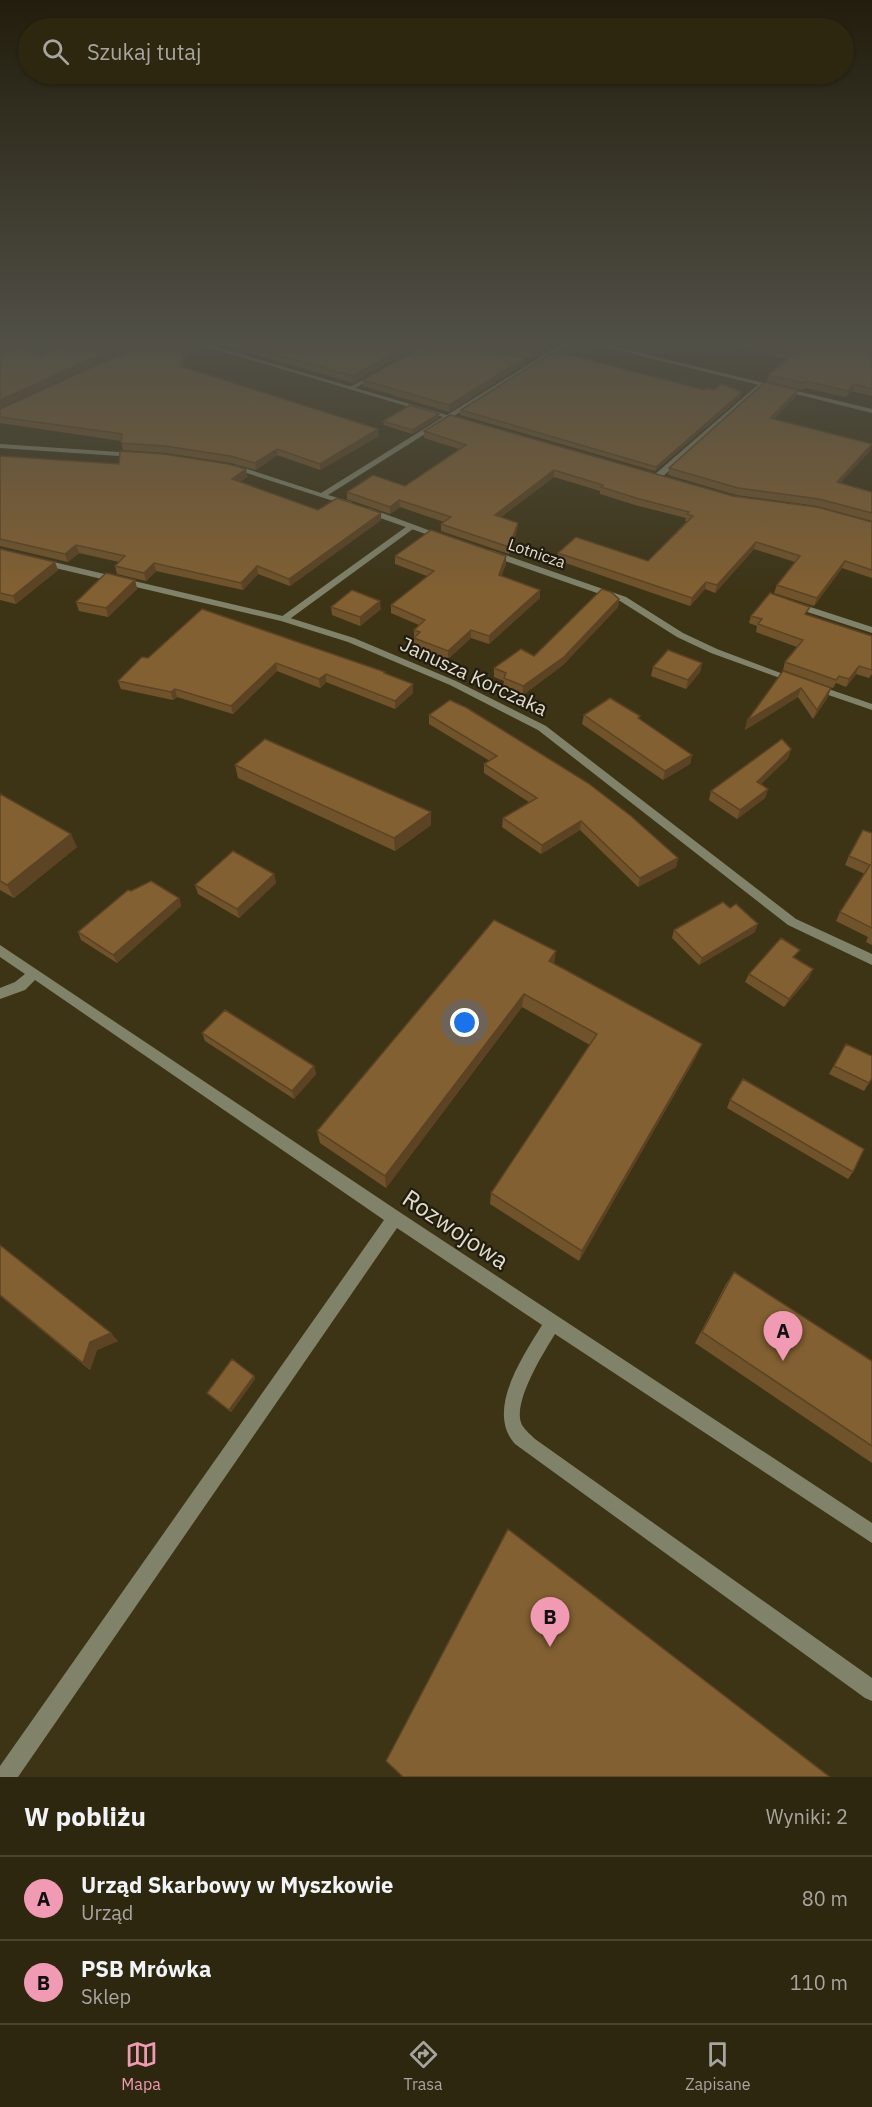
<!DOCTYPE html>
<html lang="pl">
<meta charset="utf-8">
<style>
:root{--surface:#2e2710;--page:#362f19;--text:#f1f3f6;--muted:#a7a59f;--line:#494430;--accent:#f19ab3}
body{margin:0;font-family:"IBM Plex Sans",sans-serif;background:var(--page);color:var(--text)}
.you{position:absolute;left:465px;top:1023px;width:21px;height:21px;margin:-15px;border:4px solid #fff;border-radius:50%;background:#1a73e8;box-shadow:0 0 0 9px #1a73e833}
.badge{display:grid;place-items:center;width:39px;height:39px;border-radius:50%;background:var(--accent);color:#111;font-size:20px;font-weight:700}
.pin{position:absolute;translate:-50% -50px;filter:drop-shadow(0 2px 3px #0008)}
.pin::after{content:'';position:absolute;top:32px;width:21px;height:18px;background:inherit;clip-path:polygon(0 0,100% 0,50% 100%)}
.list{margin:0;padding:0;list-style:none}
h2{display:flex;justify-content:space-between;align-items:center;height:78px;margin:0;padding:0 24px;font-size:26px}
h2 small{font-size:20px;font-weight:400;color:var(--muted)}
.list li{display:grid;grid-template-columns:39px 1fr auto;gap:18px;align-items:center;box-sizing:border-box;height:84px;padding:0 24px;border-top:2px solid var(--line)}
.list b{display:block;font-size:22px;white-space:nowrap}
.list p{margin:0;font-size:20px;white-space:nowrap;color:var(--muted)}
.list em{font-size:20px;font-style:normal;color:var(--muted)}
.icon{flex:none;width:33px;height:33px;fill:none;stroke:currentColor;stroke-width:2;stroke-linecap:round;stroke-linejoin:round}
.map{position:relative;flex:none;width:872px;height:1777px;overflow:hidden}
.search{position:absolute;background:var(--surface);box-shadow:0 2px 4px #0004;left:18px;right:18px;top:18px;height:66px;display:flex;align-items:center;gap:15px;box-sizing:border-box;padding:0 21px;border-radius:33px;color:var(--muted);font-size:22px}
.sheet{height:246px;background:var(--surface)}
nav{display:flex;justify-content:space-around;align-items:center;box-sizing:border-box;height:84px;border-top:2px solid var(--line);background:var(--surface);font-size:16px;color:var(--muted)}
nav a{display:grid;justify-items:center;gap:3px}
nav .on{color:var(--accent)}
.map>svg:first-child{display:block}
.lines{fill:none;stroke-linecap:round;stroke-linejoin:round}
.service{fill:#80826a;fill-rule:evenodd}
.minor{fill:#80826a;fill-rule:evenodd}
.tertiary{fill:#80826a;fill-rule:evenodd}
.wall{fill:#70532b}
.shaded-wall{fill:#5b4323}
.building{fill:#826032;stroke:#5b4323;stroke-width:1.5}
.labels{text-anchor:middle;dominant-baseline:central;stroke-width:4.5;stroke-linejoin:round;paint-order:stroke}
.far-street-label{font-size:16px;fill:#e1dbca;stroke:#201c0f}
.street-label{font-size:20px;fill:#e1dbca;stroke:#201c0f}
.near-street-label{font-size:24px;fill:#e1dbca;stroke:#201c0f}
</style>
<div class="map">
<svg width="872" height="1777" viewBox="0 0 872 1777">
<rect width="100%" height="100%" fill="#3d3416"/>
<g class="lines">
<!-- service -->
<path class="service" d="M374,374L379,375L353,389L348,388Z
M410,524L417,526L287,621H281V617Z
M0,945L401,1213L872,1523V1543L555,1334C544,1352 511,1404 522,1425C525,1430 531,1435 535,1439L872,1678V1701L865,1698L515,1444C485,1411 523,1356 542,1325L397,1228L18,1777H0V1766L384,1220L35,980L25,990L0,999V988L15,982L25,974L0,957Z"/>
<!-- minor -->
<path class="minor" d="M194,343H203L447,415L563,343H570L454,416L464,420V422L449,419L328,495L352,502V506H349L228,467L235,465L321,493L443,417Z
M760,383L765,384L660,479H654V475Z
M0,444L134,453L138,455L134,457L0,448Z
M363,508H369L447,537L440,539L363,512Z
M491,550L626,597L683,633L717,649L799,680L797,682H791L711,653L677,637L620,601L488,555V551Z
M41,559L287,617L354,638L456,681L546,726L796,919L872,954V965L788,925L538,730L450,685L348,642L281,621L38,564V560Z
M795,602L872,627V633L792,607L791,605Z
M814,684L872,704V710L811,689V685Z"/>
<!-- tertiary -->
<path class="tertiary" d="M589,343H599L872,409V413Z"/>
</g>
<!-- wall -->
<path class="wall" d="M190,343L183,367L379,436L320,470L277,455L256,470L231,463L166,453L123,450L121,441L0,423V409Z
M215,343H423L353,383Z
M470,343H535V344L544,346V352L533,359Z
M668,343H682L679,345Z
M727,343H872V396L852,391L846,397L805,388L802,390L767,381L769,375L787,359Z
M525,358L524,364L449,412L363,386V380Z
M704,390L741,397L655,471L460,415L461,410Z
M798,390L796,396L774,419L870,451L840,483L872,492V521L817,506L736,495L668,475L669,468Z
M439,418L412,434L384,425L383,421Z
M424,431L733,496L872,522V578L842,568L814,606L774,593L777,585L795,562L754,549L715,593L705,589L690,606L557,560L558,553L648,561L687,521H685L686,518L635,505L600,494V491L554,477L501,517L517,530L509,554L441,531V524L444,522L400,507L390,514L347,499V492L405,486L459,449L424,438Z
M0,456L119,464L246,469L247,477L239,482L318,510L381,513V520L290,586L258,574L243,590L156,571L146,581L117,574L115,566L119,562L79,553L68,562L0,546Z
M0,549L58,570L16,604L0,600Z
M395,556H506V564L501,576L540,598L489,644L471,638L448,659L414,646V630L419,625L391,613V605L427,576L395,564Z
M135,580L137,589L108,617L79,611L76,602Z
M619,599L618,607L563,665L523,695L503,686L504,681L494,677V668L534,656Z
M331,607L381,609L360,626L332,615Z
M202,609L386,674L413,693L395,709L326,682L320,688L277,671L233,714L177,697L173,700L121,689L118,681L148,658Z
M807,615L872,636V674L869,678L856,674L846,687L836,683L833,688L783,670L785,662L797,647L756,632L757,626L749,623L751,616Z
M702,663L700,672L686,689L651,676L653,667Z
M783,671L828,697L813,719L798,697L745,730L747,721Z
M429,715L678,858L676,867L638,887L580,830L541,854L502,827L503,818L529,802L484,773V764L490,761L429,724Z
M584,715L640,716L639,719L692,755L690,764L663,780L582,724Z
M791,749L788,758L761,784L768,789L765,798L737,819L709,800L711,791Z
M235,765L431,812V825L395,851L238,778Z
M0,794L77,847L14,898L0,890Z
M872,833V945L866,942L868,937L836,921L840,912L865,874L845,865L849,856Z
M274,874L276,883L239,918L198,894L195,885Z
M179,898L181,906L117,963L81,940L78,932Z
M674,930L755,932L699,965L672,938Z
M795,959L809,978L784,1007L745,982L749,974Z
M554,964L696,1057L579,1261L490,1204L491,1193L590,1045L522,1007L386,1188L320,1143L317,1131Z
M202,1033L314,1066L316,1074L294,1099L205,1041Z
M846,1044L872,1078L864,1091L829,1074Z
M730,1100L853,1172L848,1179L727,1108Z
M0,1245L118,1341L97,1350L90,1370L0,1296Z
M734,1272L872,1361V1463L695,1343L726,1284Z
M254,1376L255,1379L231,1412L209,1395L207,1393Z"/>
<!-- shaded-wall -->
<path class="shaded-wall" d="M126,343H141L0,408V400Z
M187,343H190L181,372L180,366Z
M412,343H423L353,383L352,376Z
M544,346V352L533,359V353Z
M525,358L524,364L449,412V405Z
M854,384L852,391L846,397L848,391Z
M798,390L796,396L768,425L770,418Z
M742,392L741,397L655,471L656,467Z
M439,414V418L412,434V430Z
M378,429L379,436L320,470V464Z
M872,444L870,451L835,489L837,482Z
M277,449V455L256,470L255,463Z
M246,469L247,477L233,487L232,479Z
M554,470V477L494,522L495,515Z
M399,500L400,507L390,514V507Z
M381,513V520L290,586L289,579Z
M518,523L517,530L509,554V547Z
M756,542L754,549L715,593L717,585Z
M76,545L79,553L68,562L65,554Z
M506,556V564L499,583V575Z
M845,561L842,568L814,606L817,598Z
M55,562L58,570L16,604L13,596Z
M154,563L156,571L146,581L144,573Z
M257,566L258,574L243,590L241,583Z
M135,580L137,589L108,617L106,608Z
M706,582L705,589L690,606L692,598Z
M540,590V598L489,644V636Z
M619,599L618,607L563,665L523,695V686Z
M380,601L381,609L360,626V617Z
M471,630V638L448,659V651Z
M276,663L277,671L233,714L231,706Z
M702,663L700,672L686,689L688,680Z
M859,666L856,674L846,687L849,679Z
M326,674V682L320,688L319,679Z
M413,684V693L395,709V701Z
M801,688L798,697L745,730L747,721Z
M831,688L828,697L813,719L817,710Z
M175,689L177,697L173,700L171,692Z
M791,749L788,758L754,791L757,782Z
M692,755L690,764L663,780L665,771Z
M768,789L765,798L737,819L740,810Z
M431,812V825L395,851L394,838Z
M581,821L580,830L541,854L542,845Z
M71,834L77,847L14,898L7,885Z
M678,858L676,867L638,887L640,878Z
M274,874L276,883L239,918L237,909Z
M179,898L181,906L117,963L113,955Z
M758,924L755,932L699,965L702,958Z
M556,951L554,965L549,961Z
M813,969L809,978L784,1007L789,999Z
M524,994L522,1007L386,1188L385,1176Z
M702,1044L696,1057L579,1261L582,1251Z
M314,1066L316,1074L294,1099L292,1091Z
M111,1333L118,1341L97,1350L90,1370L83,1363L90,1342Z
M254,1376L255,1379L231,1412L229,1410Z"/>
<!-- building -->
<path class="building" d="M71,343H126L0,400V354L16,347L40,355Z
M145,343H187L180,366L378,429L320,464L277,449L255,463L230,456L165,446L121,443L122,434L0,417V409Z
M236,343H412L352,376Z
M429,343H465L525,358L449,405L363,380Z
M494,343H534V344L544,346L533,353Z
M751,343H872V389L854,384L848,391L806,381L804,383L769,375L793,354Z
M555,351L704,390L706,388L714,390L721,384L742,392L656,467L461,410Z
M765,382L798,390L770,418L872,444L837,482L872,492V513L819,499L738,488L669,468Z
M410,405L439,414L412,430L383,421Z
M450,415L733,496L817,507L872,522V570L845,561L817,598L777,585L800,556L756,542L717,585L706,582L692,598L558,553L576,537L648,561L693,516L687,514L689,512L636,498L601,487L603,485L554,470L495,515L518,523L509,547L441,524L451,517L399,500L390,507L347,492L373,475L405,486L466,445L424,431Z
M120,451L164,454L228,464L246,469L232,479L318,510L337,498L381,513L289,579L257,566L241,583L154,563L144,573L115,566L125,556L76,545L65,554L0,539V456L119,464Z
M431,530L506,556L499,575L540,590L489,636L471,630L448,651L414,638L420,632L414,630L425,620L391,605L434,571L395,556Z
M0,549L55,562L13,596L0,593Z
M106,573L135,580L106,608L76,602Z
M602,589L611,592L619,599L564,657L523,686L504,678L506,673L494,668L521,649L534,656Z
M352,590L380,601L360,617L331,607Z
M770,593L810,607L805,614L872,636V670L859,666L849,679L839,676L836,680L785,662L803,640L758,624L762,619L751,616Z
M202,609L385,672L384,673L413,684L395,701L326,674L319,679L276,663L231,706L175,689L171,692L118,681L142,657L148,658Z
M668,650L702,663L688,680L653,667Z
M783,671L831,688L817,710L801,688L747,721Z
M610,698L640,716L638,718L692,755L665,771L584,715Z
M450,700L467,708L588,783L631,816L678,858L640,878L581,821L542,845L503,818L537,798L484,764L497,756L429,715Z
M265,739L431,812L394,838L235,765Z
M782,739L791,749L757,782L768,789L740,810L711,791Z
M0,794L71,834L7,885L0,881Z
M863,830L872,833V928L840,912L870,865L849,856Z
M233,851L274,874L237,909L195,885Z
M151,881L179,898L113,955L78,932L128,890L131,891Z
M723,902L730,908L736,904L758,924L702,958L674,930Z
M494,920L556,951L549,961L702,1044L582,1251L491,1193L597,1034L524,994L385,1176L317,1131Z
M781,938L800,950L793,957L813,969L789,999L749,974Z
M225,1010L314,1066L292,1091L202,1033Z
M846,1044L872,1056V1078L869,1083L834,1066Z
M743,1079L864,1149L853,1172L730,1100Z
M0,1245L111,1333L90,1342L83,1363L0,1295Z
M734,1272L872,1361V1446L702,1332Z
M232,1359L254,1376L229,1410L207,1393Z
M508,1529L830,1777H403L386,1761Z"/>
<!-- sky -->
<linearGradient id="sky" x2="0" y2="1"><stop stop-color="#221d0c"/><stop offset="0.58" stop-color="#515047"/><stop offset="1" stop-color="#515047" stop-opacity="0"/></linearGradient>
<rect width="872" height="592" fill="url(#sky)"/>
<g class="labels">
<!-- far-street labels -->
<g class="far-street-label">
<text transform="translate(537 553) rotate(19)">Lotnicza</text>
</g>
<!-- street labels -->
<g class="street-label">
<text transform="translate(474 676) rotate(25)">Janusza Korczaka</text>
</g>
<!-- near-street labels -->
<g class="near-street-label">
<text transform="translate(456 1229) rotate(34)">Rozwojowa</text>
</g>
</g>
</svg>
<div class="you"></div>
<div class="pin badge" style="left:783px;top:1361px">A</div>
<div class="pin badge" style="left:550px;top:1647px">B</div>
<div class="search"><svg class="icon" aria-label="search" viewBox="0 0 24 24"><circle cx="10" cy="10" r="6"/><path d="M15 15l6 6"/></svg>Szukaj tutaj</div>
</div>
<section class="sheet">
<h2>W pobliżu<small>Wyniki: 2</small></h2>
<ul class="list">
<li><span class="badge">A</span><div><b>Urząd Skarbowy w Myszkowie</b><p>Urząd</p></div><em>80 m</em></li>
<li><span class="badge">B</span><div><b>PSB Mrówka</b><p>Sklep</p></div><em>110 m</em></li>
</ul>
</section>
<nav>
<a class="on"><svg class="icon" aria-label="map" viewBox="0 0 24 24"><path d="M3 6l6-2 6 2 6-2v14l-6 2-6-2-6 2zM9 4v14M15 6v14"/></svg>Mapa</a>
<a><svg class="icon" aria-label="directions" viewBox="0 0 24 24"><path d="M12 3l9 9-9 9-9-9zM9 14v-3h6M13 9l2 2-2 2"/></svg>Trasa</a>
<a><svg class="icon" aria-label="saved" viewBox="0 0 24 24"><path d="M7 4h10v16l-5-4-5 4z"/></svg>Zapisane</a>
</nav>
